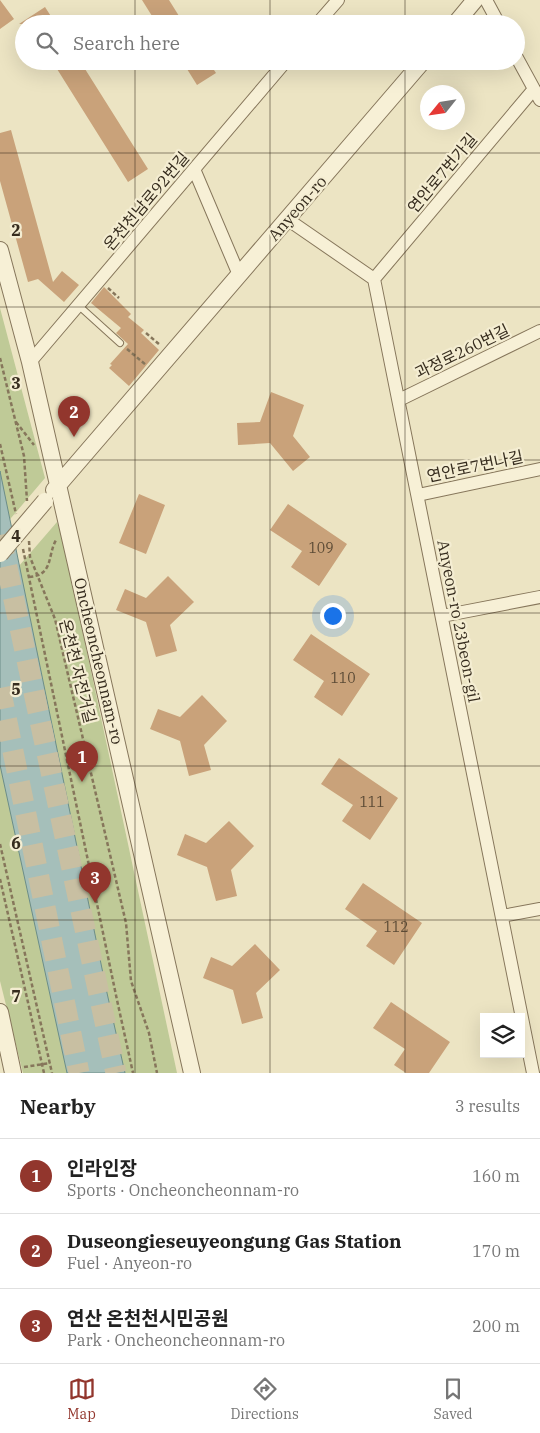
<!DOCTYPE html>
<meta charset="utf-8">
<style>
:root{--surface:#fff;--page:#f6f6f6;--text:#222;--muted:#767676;--line:#e0e0e0;--accent:#92362d}
body{margin:0;font-family:"IBM Plex Serif","Noto Sans KR",serif;background:var(--page);color:var(--text)}
.controls{position:absolute;right:15px;bottom:15px;display:grid;overflow:hidden;border-radius:0px;box-shadow:0 5px 20px #0002}
.controls button{width:45px;height:45px;display:grid;place-items:center;padding:0;border:0;border-bottom:1px solid var(--line);background:var(--surface);color:var(--text);font:25px sans-serif}
.compass{position:absolute;left:420px;top:85px;width:45px;height:45px;border-radius:50%;background:var(--surface);box-shadow:0 5px 20px #0002;rotate:240deg}
.you{position:absolute;left:332px;top:615px;width:18px;height:18px;margin:-12px;border:4px solid #fff;border-radius:50%;background:#1a73e8;box-shadow:0 0 0 8px #1a73e833}
.badge{display:grid;place-items:center;width:32px;height:32px;border-radius:50%;background:var(--accent);color:#fff;font-size:16px;font-weight:700}
.pin{position:absolute;translate:-50% -41px;filter:drop-shadow(0 1px 2px #0008)}
.pin::after{content:'';position:absolute;top:26px;width:18px;height:15px;background:inherit;clip-path:polygon(0 0,100% 0,50% 100%)}
.list{margin:0;padding:0;list-style:none}
h2{display:flex;justify-content:space-between;align-items:center;height:65px;margin:0;padding:0 20px;font-size:21px}
h2 small{font-size:16px;font-weight:400;color:var(--muted)}
.list li{display:grid;grid-template-columns:32px 1fr auto;gap:15px;align-items:center;box-sizing:border-box;height:75px;padding:0 20px;border-top:1px solid var(--line)}
.list b{display:block;font-size:19px;white-space:nowrap}
.list p{margin:0;font-size:16px;white-space:nowrap;color:var(--muted)}
.list em{font-size:16px;font-style:normal;color:var(--muted)}
.icon{flex:none;width:28px;height:28px;fill:none;stroke:currentColor;stroke-width:2;stroke-linecap:round;stroke-linejoin:round}
.map{position:relative;flex:none;width:540px;height:1073px;overflow:hidden}
.search{position:absolute;background:var(--surface);box-shadow:0 5px 20px #0002;left:15px;right:15px;top:15px;height:55px;display:flex;align-items:center;gap:12px;box-sizing:border-box;padding:0 18px;border-radius:28px;color:var(--muted);font-size:19px}
.sheet{height:290px;background:var(--surface)}
nav{display:flex;justify-content:space-around;align-items:center;box-sizing:border-box;height:70px;border-top:1px solid var(--line);background:var(--surface);font-size:14px;color:var(--muted)}
nav a{display:grid;justify-items:center;gap:2px}
nav .on{color:var(--accent)}
.map>svg:first-child{display:block}
.green{fill:#bfca97}
.water{fill:#a5bfba;stroke:#6c8d88}
.building{fill:#c9a27a}
.lines{fill:none;stroke-linecap:round;stroke-linejoin:round}
.trunk-tunnel{stroke:#c8bfa2;stroke-width:21;stroke-dasharray:21 11;stroke-linecap:butt}
.service-casing{stroke:#86765b;stroke-width:8}
.minor-casing{stroke:#86765b;stroke-width:14}
.tertiary-casing{stroke:#86765b;stroke-width:18}
.path{stroke:#86765b;stroke-width:2.5;stroke-dasharray:4 2.5;stroke-linecap:butt}
.service{stroke:#f7f0d6;stroke-width:6}
.minor{stroke:#f7f0d6;stroke-width:12}
.tertiary{stroke:#f7f0d6;stroke-width:16}
.tertiary-bridge-casing{stroke:#86765b;stroke-width:18;stroke-linecap:butt}
.tertiary-bridge{stroke:#f7f0d6;stroke-width:16}
.grid{fill:none;stroke:#362c1e;stroke-width:1;stroke-opacity:0.55}
.labels{text-anchor:middle;dominant-baseline:central;stroke-width:4.5;stroke-linejoin:round;paint-order:stroke}
.number-label{font-size:14px;fill:#5b4a35}
.street-label{font-size:16px;fill:#362c1e;stroke:#f4edd2}
.grid-label{font-size:16px;text-anchor:middle;font-weight:bold;fill:#362c1e;stroke:#f4edd2;stroke-width:4.5;stroke-linejoin:round;paint-order:stroke}
</style>
<div class="map">
<svg width="540" height="1073" viewBox="0 0 540 1073">
<rect width="100%" height="100%" fill="#ece4c3"/>
<!-- green -->
<path class="green" d="M0,308L45,478L0,531Z
M57,522L63,540L177,1073H23L0,981V588Z"/>
<!-- water -->
<path class="water" d="M0,471L107,993L125,1073H67L0,765Z"/>
<!-- building -->
<path class="building" d="M0,0L14,19L0,29Z
M142,0H169L184,24H157Z
M45,7L56,24H19Z
M52,61H80L148,169L128,182Z
M182,61H208L216,73L197,85Z
M11,130L53,282L62,271L79,285L64,302L38,279L28,282L0,181V133Z
M104,287L131,314L128,317L144,330L141,333L159,350L129,386L109,368L112,365L110,364L128,344L116,333L121,328L91,303Z
M271,392L304,405L293,436L310,457L293,471L270,443L238,445L237,423L260,422Z
M139,494L165,505L146,554L119,543Z
M288,504L347,544L319,586L291,567L302,551L270,530Z
M168,576L194,602L170,625L177,651L156,657L146,622L116,610L125,589L146,598Z
M311,634L370,674L342,716L314,697L324,681L293,660Z
M202,695L227,721L204,745L211,770L189,776L180,741L150,729L158,709L180,717Z
M339,758L398,798L370,840L342,821L353,805L321,784Z
M229,821L254,846L231,870L237,896L216,901L207,867L177,855L185,834L206,843Z
M363,883L422,923L394,965L366,946L377,931L345,909Z
M255,944L280,970L256,993L263,1018L242,1024L233,990L203,978L211,957L232,966Z
M391,1002L450,1042L429,1073H406L394,1065L405,1049L373,1028Z"/>
<g class="lines">
<!-- trunk-tunnel -->
<path class="trunk-tunnel" d="M0,535L116,1073
M0,688L79,1073"/>
<!-- service casing -->
<g class="service-casing">
<path id="service" d="M78,305L120,343"/>
</g>
<!-- minor casing -->
<g class="minor-casing">
<path id="minor" d="M486,0L499,24
M317,24L338,0
M516,56L540,100
M194,169L239,275
M287,219L374,279L533,1073
M374,279L534,89
M30,362L286,61
M399,400L540,331
M418,495L540,469
M442,616L540,597
M502,916L540,909"/>
</g>
<!-- tertiary casing -->
<g class="tertiary-casing">
<path id="tertiary" d="M455,24L475,0
M0,250L30,362L192,1073
M54,490L423,61
M0,1012L13,1073"/>
</g>
<!-- path -->
<path class="path" d="M108,288L119,298
M146,333L160,345
M127,349L146,365
M0,358L24,456L27,501
M16,422L34,445
M0,444L16,514
M29,541L30,557L55,619L126,923L131,981L149,1033L157,1073
M23,549L117,1000L133,1073
M29,577C54,575 47,556 56,540
M0,844L52,1073
M0,879L44,1073
M24,1067L50,1063"/>
<!-- service -->
<use href="#service" class="service"/>
<!-- minor -->
<use href="#minor" class="minor"/>
<!-- tertiary -->
<use href="#tertiary" class="tertiary"/>
<!-- tertiary-bridge casing -->
<g class="tertiary-bridge-casing">
<path id="tertiary-bridge" d="M0,554L45,501"/>
</g>
<!-- tertiary-bridge -->
<use href="#tertiary-bridge" class="tertiary-bridge"/>
</g>
<!-- grid -->
<path class="grid" d="M135,0V24M270,0V24M405,0V24M135,61V1073M270,61V1073M405,61V1073M0,153H540M0,307H540M0,460H540M0,613H540M0,766H540M0,920H540"/>
<g class="labels">
<!-- number labels -->
<g class="number-label">
<text x="321" y="548">109</text>
<text x="343" y="678">110</text>
<text x="372" y="802">111</text>
<text x="396" y="927">112</text>
</g>
<!-- street labels -->
<g class="street-label">
<text transform="translate(442 173) rotate(-50)">연안로7번가길</text>
<text transform="translate(146 201) rotate(-50)">온천천남로92번길</text>
<text transform="translate(297 208) rotate(-49)">Anyeon-ro</text>
<text transform="translate(462 351) rotate(-26)">과정로260번길</text>
<text transform="translate(475 466) rotate(-12)">연안로7번나길</text>
<text transform="translate(459 621) rotate(79)">Anyeon-ro 23beon-gil</text>
<text transform="translate(99 661) rotate(77)">Oncheoncheonnam-ro</text>
<text transform="translate(78 671) rotate(76)">온천천 자전거길</text>
</g>
</g>
<g class="grid-label">
<text x="16" y="236">2</text>
<text x="16" y="389">3</text>
<text x="16" y="542">4</text>
<text x="16" y="695">5</text>
<text x="16" y="849">6</text>
<text x="16" y="1002">7</text>
</g>
</svg>
<div class="controls">
<button><svg class="icon" aria-label="layers" viewBox="0 0 24 24"><path d="M12 4l9 5-9 5-9-5zM3 14l9 5 9-5"/></svg></button>
</div>
<svg class="compass" viewBox="-18 -18 36 36"><path d="M0-13l5 13h-10z" fill="#e53935"/><path d="M0 13l5-13h-10z" fill="#767676"/></svg>
<div class="you"></div>
<div class="pin badge" style="left:82px;top:782px">1</div>
<div class="pin badge" style="left:74px;top:437px">2</div>
<div class="pin badge" style="left:95px;top:903px">3</div>
<div class="search"><svg class="icon" aria-label="search" viewBox="0 0 24 24"><circle cx="10" cy="10" r="6"/><path d="M15 15l6 6"/></svg>Search here</div>
</div>
<section class="sheet">
<h2>Nearby<small>3 results</small></h2>
<ul class="list">
<li><span class="badge">1</span><div><b>인라인장</b><p>Sports · Oncheoncheonnam-ro</p></div><em>160 m</em></li>
<li><span class="badge">2</span><div><b>Duseongieseuyeongung Gas Station</b><p>Fuel · Anyeon-ro</p></div><em>170 m</em></li>
<li><span class="badge">3</span><div><b>연산 온천천시민공원</b><p>Park · Oncheoncheonnam-ro</p></div><em>200 m</em></li>
</ul>
</section>
<nav>
<a class="on"><svg class="icon" aria-label="map" viewBox="0 0 24 24"><path d="M3 6l6-2 6 2 6-2v14l-6 2-6-2-6 2zM9 4v14M15 6v14"/></svg>Map</a>
<a><svg class="icon" aria-label="directions" viewBox="0 0 24 24"><path d="M12 3l9 9-9 9-9-9zM9 14v-3h6M13 9l2 2-2 2"/></svg>Directions</a>
<a><svg class="icon" aria-label="saved" viewBox="0 0 24 24"><path d="M7 4h10v16l-5-4-5 4z"/></svg>Saved</a>
</nav>
